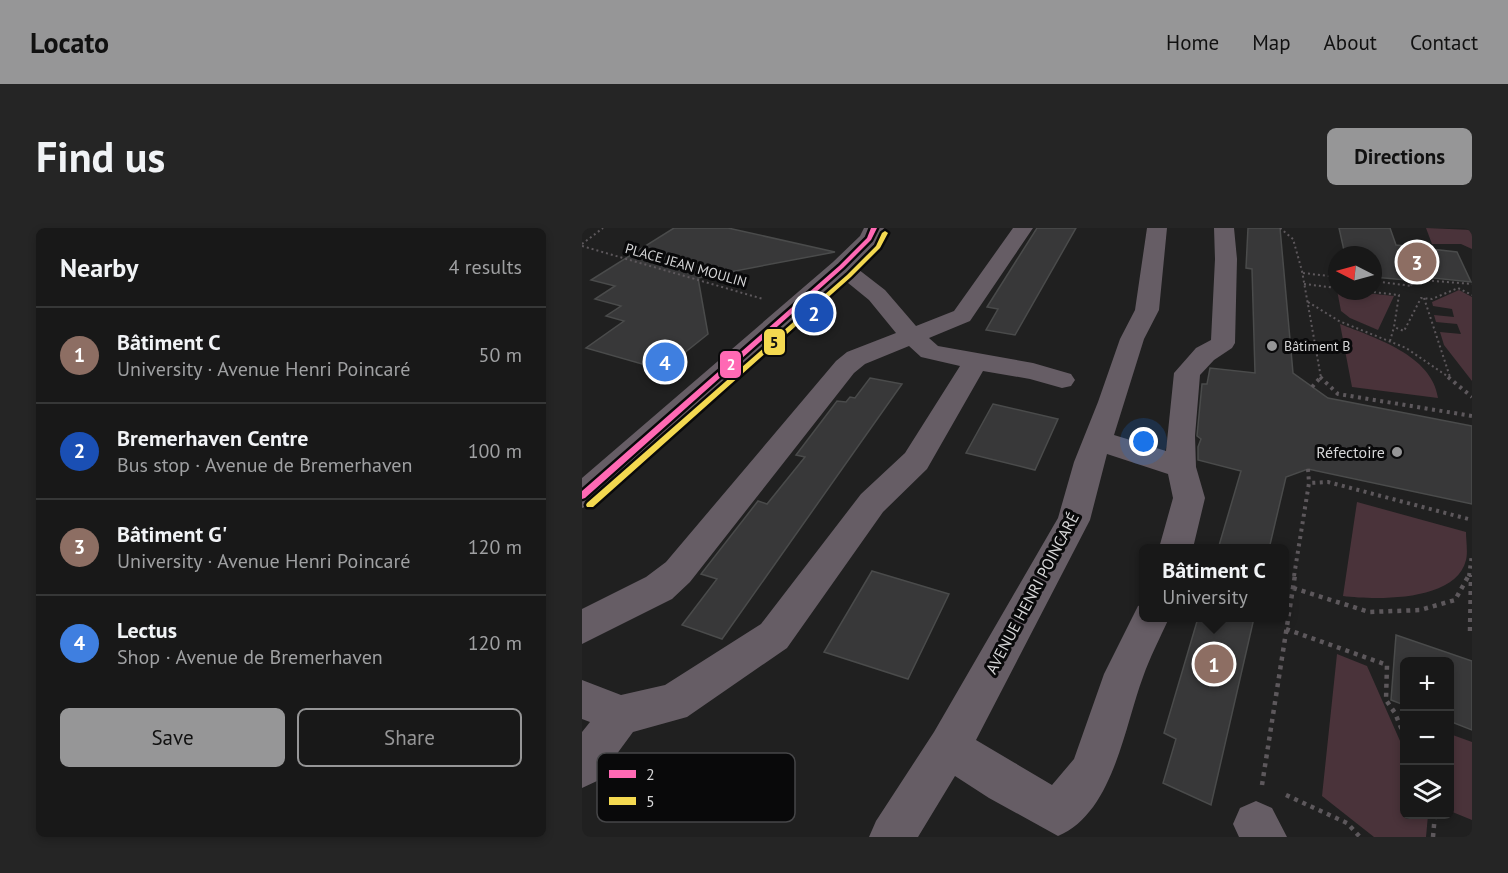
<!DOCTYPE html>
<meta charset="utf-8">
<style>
:root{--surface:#181818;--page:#252525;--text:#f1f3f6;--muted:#9fa0a2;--line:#363737;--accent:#969697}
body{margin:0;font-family:"PT Sans",sans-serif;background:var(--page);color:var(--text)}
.controls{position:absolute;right:18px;bottom:18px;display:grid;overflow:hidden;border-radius:9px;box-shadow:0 3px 9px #0003}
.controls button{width:54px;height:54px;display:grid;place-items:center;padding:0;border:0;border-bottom:2px solid var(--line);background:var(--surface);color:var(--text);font:30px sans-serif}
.compass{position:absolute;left:746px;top:18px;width:54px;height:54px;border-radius:50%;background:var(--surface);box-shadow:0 3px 9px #0003;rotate:276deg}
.you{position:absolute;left:562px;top:214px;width:21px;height:21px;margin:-15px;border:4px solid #fff;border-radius:50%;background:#1a73e8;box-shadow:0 0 0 9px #1a73e833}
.badge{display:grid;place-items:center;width:39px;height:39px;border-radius:50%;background:var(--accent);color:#fff;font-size:20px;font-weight:700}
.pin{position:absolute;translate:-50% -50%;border:3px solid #fff;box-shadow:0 2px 6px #0006}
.popup{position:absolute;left:557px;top:316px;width:150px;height:78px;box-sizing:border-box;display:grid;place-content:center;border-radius:9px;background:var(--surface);filter:drop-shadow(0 2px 4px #0005);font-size:20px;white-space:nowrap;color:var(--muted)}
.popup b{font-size:22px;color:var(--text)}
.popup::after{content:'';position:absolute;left:50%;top:100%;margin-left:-12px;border:12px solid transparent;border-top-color:var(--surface)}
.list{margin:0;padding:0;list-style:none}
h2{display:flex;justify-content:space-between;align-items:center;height:78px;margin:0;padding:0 24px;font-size:26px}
h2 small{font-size:20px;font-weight:400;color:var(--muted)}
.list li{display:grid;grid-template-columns:39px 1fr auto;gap:18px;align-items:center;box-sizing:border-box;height:96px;padding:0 24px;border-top:2px solid var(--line)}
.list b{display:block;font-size:22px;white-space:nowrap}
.list p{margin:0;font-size:20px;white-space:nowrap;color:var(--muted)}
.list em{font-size:20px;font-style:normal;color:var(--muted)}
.actions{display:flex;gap:12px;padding:18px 24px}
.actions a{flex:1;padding:14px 0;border:2px solid var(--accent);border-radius:9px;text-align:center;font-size:21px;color:var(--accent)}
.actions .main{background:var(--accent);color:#111}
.icon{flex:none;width:33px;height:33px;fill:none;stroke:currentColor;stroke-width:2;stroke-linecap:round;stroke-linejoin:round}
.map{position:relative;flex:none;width:890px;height:609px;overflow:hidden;border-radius:9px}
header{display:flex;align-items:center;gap:36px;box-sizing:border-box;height:84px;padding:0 30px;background:var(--accent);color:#111}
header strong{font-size:28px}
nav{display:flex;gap:33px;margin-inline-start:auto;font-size:21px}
.intro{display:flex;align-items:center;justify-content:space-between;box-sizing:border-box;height:144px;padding:0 36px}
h1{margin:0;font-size:42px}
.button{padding:15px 27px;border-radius:9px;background:var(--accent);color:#111;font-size:21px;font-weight:700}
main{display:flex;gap:36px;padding:0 36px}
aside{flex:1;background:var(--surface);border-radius:9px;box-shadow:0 3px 9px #0003}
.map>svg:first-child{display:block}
.green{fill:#4a333a}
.building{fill:#383839;stroke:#4a4b4b;stroke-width:1.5}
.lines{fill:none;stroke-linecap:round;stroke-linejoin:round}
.path-far2{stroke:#5d585c;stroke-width:2;stroke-dasharray:2 3;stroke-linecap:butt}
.path-far1{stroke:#5d585c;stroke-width:4;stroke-dasharray:3 4.5;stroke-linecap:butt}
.path{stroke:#5d585c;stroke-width:4.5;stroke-dasharray:4 5;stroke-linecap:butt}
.minor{fill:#665d65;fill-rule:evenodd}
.bus-1-casing{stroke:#09090a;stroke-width:5}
.bus-2-casing{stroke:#09090a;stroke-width:5}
.bus-1{fill:#ff69b4;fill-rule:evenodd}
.bus-2{fill:#f4d950;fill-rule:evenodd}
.poi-dot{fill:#969697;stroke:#09090a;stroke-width:2}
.labels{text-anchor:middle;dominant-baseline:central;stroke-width:6;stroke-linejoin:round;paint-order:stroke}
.far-street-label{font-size:14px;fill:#d6d6d7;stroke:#09090a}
.far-poi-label{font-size:14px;fill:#d6d6d7;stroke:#09090a;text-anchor:start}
.poi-label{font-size:16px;fill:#d6d6d7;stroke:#09090a;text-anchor:end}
.street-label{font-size:16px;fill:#d6d6d7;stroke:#09090a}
.key{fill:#09090a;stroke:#464648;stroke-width:1.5}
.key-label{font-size:16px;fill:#d6d6d7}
.line-badge{stroke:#09090a;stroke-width:2}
.badge-label{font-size:16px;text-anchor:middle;font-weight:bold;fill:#fff}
.pale-badge-label{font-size:16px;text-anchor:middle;font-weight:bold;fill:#111}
</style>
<header>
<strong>Locato</strong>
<nav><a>Home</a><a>Map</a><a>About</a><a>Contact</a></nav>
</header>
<div class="intro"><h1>Find us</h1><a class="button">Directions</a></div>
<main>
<aside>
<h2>Nearby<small>4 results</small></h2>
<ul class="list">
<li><span class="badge" style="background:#8d6e63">1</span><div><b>Bâtiment C</b><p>University · Avenue Henri Poincaré</p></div><em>50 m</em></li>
<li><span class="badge" style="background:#1a4fb4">2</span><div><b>Bremerhaven Centre</b><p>Bus stop · Avenue de Bremerhaven</p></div><em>100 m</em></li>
<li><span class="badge" style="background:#8d6e63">3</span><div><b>Bâtiment G'</b><p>University · Avenue Henri Poincaré</p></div><em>120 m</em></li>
<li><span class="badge" style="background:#3f7fe0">4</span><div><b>Lectus</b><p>Shop · Avenue de Bremerhaven</p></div><em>120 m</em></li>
</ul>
<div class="actions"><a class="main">Save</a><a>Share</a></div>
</aside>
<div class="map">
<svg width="890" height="609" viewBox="0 0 890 609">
<rect width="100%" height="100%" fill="#202020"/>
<!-- green -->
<path class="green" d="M844,0L890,2V21L879,16H850Z
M755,62L812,68L796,102L768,90L759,83Z
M877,62L890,69V153L862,117L858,104L879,106L875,96L854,94L852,87L872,89L870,81L851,78L850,74Z
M758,96C793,110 850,127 856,170L770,159Z
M775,274L884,304C884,312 886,324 884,332C874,374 794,372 761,368Z
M755,426L785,438L822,522V586L846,587L844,609H792L740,568Z
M868,506L890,514V592L868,583Z"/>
<!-- building -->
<path class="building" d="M92,0H146L253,24L116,50L126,106L81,142L4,120L42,93L24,88L39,78L13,71L33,58L9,52Z
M455,0H494L433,107L404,102L416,81L405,79Z
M666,0H698L711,145L746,170L890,198V276L726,241L704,249L687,321H636L659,243L616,232V219L619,211L615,208L620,156H625L628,140L673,145L670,41L664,40Z
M757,0H808L814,17L875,24L889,54L823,47L824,52L791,49V27H763Z
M288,150L320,156L140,411L100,397L135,351L119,346L176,273L185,276L223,229L214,227L255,173L264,174L268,169L273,170Z
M411,176L476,191L453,242L384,225Z
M290,343L367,366L326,451L242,424Z
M616,390H672L629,577L581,555L594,511L582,505Z
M814,407L890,433V502L867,493V434H822V477L809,472Z"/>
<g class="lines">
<!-- path-far2 -->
<path class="path-far2" d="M698,0L711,11L720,43L739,150
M0,16L21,0
M0,18L181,71
M721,45L755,49
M791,53L830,58L827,51L890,56
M722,56L755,60
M782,63L817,67L812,99L822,103L839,70L850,71L876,60L890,67
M842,70L868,149
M726,74L757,93L824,120L868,150
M808,113L812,99"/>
<!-- path-far1 -->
<path class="path-far1" d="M738,149L756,166L890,188
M866,149L890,169
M730,159L738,150
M726,241L727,255
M712,348L727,255L746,254L890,292
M887,348L890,326"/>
<!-- path -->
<path class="path" d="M711,360L787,384L838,382L873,372L887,347
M704,401L805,437L804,472L813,485L822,507
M888,403L889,347
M680,557L713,347
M704,567L765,595L778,609
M851,609L853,586"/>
<!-- minor -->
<path class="minor" d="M282,0H302L294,15L272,38L303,62L334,98L372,83L431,0H451L388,93L347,110L356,118L451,135L489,146L493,152L489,158L480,160L448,151L401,143L345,241L301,284L205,420L105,489L51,504L15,553L0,560V504L8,494L0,491V452L39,467L83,457L179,396L279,266L323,225L378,138L339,129L327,118L283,136L272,145L108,354L90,371L0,416V381L64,349L84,334L254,133L265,124L314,105L287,72L260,50L11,276L0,280V250L251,34L278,8Z
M565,0H585L577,82L562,111L532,207L584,223L592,145L614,120L629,112L633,31L632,0H652L655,31L653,115L650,120L632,132L618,147L613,208L614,239L623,270L611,320H577L591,270L586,246L525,226L508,292L394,512L470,557L492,531L522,446L556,378L562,376V390H587C578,410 568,429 561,449C542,500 531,585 476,608L407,570L373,548L336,609H287L294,593L352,504L476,290L492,234L516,174L538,111L553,82Z
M674,573L690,580L705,609H657L651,596L658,580Z"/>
<!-- bus-1 casing -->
<g class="bus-1-casing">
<path id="bus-1" d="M289,0H295L289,12L261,40L3,270L0,271V263L257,38L285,10Z"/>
</g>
<!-- bus-2 casing -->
<g class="bus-2-casing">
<path id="bus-2" d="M303,3L306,5L298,20L269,49L11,279H5L4,277L5,275L265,47L294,18L300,5Z"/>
</g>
<!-- bus-1 -->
<use href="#bus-1" class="bus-1"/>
<!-- bus-2 -->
<use href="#bus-2" class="bus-2"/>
</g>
<!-- markers -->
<g class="poi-dot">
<circle cx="690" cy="118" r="6"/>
<circle cx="815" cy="224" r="6"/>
</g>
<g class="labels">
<!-- far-street labels -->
<g class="far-street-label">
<text transform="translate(104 37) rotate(16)">PLACE JEAN MOULIN</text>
</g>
<!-- far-poi labels -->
<g class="far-poi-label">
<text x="702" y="118">Bâtiment B</text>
</g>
<!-- poi labels -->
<g class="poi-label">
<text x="803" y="224">Réfectoire</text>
</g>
<!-- street labels -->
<g class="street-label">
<text transform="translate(450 365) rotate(-62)">AVENUE HENRI POINCARÉ</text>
</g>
</g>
<!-- legend -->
<rect x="15" y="525" width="198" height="69" rx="9" class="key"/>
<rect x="27" y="542" width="27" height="8" fill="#ff69b4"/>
<rect x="27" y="569" width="27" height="8" fill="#f4d950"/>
<g class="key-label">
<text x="64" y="552">2</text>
<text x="64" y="579">5</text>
</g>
<g class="line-badge">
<rect x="181" y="100" width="23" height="28" rx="6" fill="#f4d950"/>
<rect x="137" y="122" width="23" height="29" rx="6" fill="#ff69b4"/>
</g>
<g class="badge-label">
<text x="149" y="142">2</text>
</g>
<g class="pale-badge-label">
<text x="192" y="120">5</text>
</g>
</svg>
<div class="controls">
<button>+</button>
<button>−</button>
<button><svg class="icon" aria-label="layers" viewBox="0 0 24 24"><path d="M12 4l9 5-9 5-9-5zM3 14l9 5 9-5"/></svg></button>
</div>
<svg class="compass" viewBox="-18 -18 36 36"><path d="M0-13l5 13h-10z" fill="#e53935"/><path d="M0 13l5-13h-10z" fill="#9fa0a2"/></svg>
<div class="you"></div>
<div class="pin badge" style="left:632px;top:436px;background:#8d6e63">1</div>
<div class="popup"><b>Bâtiment C</b>University</div>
<div class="pin badge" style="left:232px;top:85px;background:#1a4fb4">2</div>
<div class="pin badge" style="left:835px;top:34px;background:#8d6e63">3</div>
<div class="pin badge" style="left:83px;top:134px;background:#3f7fe0">4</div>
</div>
</main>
